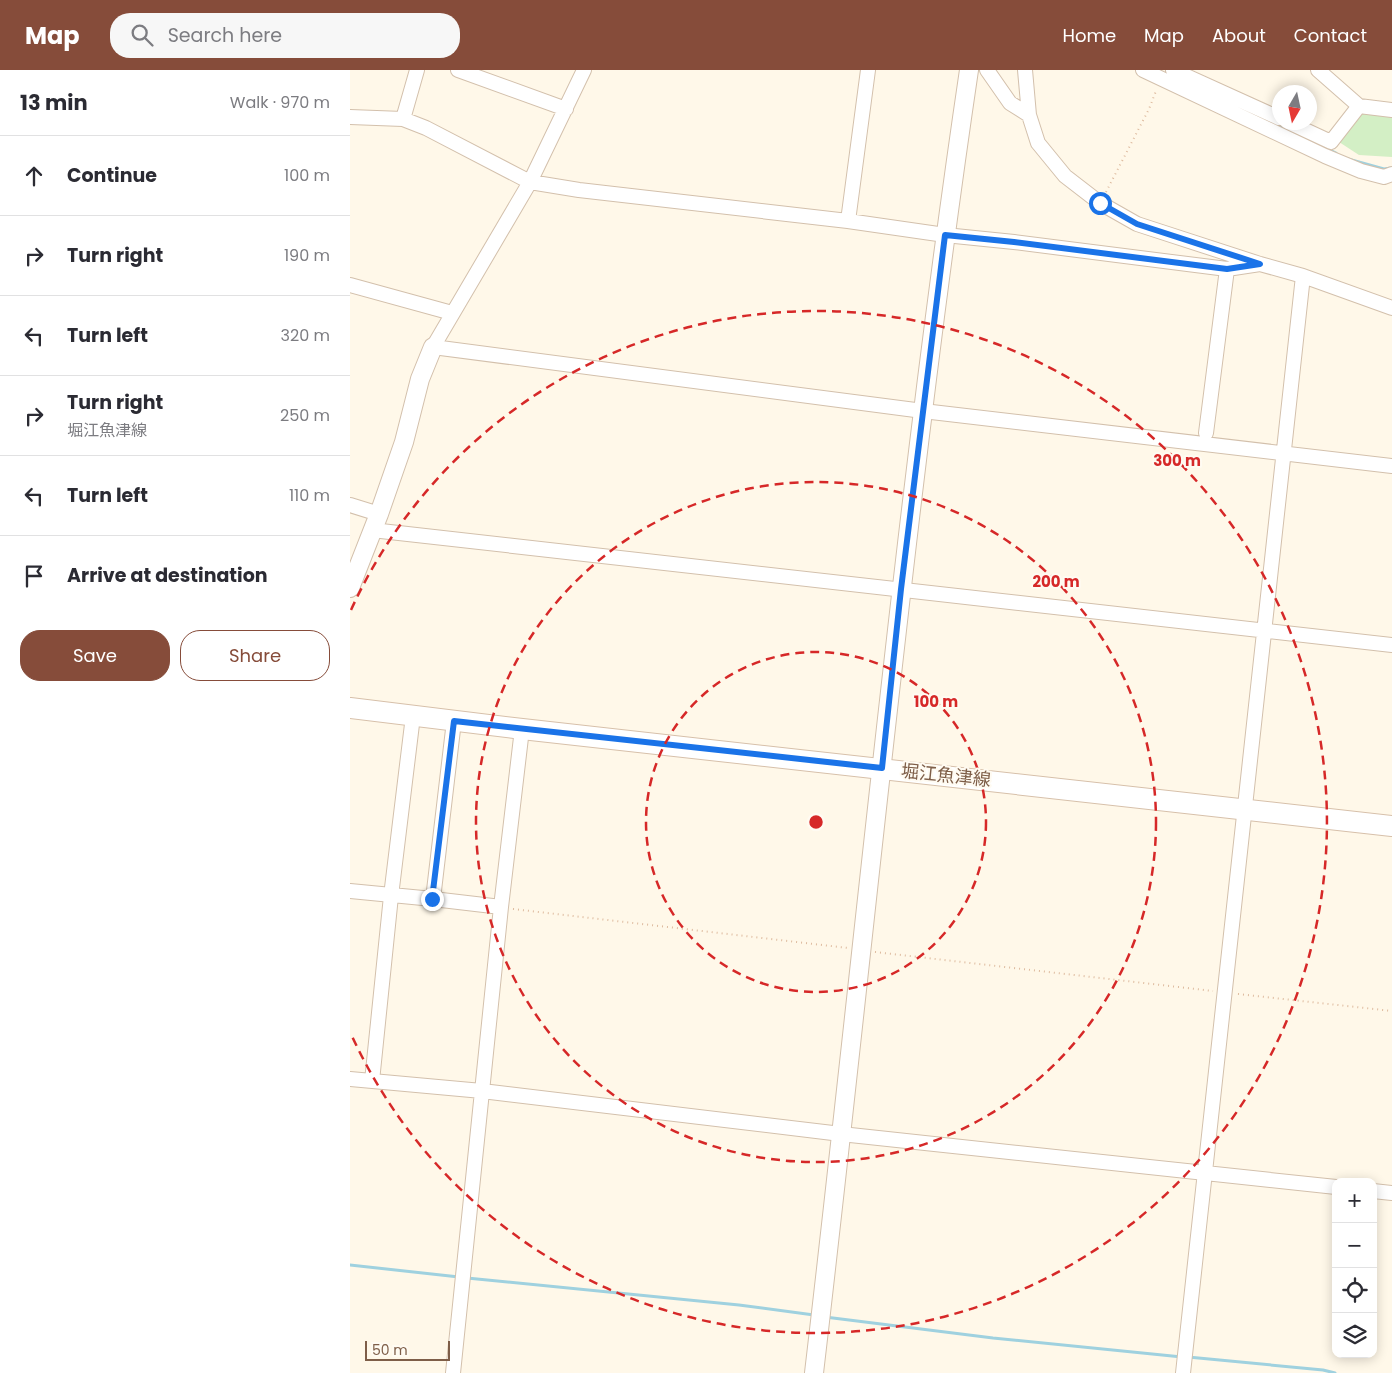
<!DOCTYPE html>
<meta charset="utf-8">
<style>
:root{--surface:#fff;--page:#f7f7f7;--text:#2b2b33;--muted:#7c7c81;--line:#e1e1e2;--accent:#864c3a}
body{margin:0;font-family:Poppins,"Noto Sans JP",sans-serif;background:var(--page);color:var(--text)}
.controls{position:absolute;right:15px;bottom:15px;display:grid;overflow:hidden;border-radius:10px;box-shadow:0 2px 12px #0003}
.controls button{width:45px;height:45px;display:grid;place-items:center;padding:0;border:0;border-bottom:1px solid var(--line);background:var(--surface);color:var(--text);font:25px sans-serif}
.compass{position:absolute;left:922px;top:15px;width:45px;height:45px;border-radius:50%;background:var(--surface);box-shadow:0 2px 12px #0003;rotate:189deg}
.scale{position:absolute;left:15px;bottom:12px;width:85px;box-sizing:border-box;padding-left:5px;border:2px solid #7e5e48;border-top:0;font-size:14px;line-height:18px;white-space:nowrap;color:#7e5e48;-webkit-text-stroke:4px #fffbf2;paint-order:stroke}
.stop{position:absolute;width:15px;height:15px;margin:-11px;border:4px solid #1a73e8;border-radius:50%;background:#fff}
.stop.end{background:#1a73e8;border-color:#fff;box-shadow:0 1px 5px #0008}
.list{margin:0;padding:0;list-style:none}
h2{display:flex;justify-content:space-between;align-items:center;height:65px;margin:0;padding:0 20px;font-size:21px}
h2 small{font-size:16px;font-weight:400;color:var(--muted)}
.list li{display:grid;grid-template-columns:32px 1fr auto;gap:15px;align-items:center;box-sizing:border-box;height:80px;padding:0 20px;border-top:1px solid var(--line)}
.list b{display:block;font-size:19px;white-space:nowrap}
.list p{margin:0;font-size:16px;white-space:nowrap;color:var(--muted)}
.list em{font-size:16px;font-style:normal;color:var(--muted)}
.actions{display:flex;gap:10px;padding:15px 20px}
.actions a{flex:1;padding:11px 0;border:1px solid var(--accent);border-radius:20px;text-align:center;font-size:18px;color:var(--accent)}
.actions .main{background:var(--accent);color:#fff}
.icon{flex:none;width:28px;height:28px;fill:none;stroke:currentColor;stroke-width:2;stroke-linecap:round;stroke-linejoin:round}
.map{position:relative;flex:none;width:1042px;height:1303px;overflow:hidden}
header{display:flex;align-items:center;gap:30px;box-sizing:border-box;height:70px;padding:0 25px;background:var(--accent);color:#fff}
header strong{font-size:24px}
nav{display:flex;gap:28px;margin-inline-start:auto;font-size:18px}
.search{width:350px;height:45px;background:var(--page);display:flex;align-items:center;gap:12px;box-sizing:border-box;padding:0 18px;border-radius:20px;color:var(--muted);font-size:19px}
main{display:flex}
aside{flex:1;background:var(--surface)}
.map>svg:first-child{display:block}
.green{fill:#d3efc5}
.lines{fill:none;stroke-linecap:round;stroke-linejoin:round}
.stream{stroke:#9fd1df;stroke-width:3}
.minor-casing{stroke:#d3c0ac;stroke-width:16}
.tertiary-casing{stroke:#d3c0ac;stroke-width:20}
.secondary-casing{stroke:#d7c0aa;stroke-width:22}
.path{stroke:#debb9f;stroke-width:2;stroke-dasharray:1 4;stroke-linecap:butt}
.minor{stroke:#fff;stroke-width:14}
.tertiary{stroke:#fff;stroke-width:18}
.secondary{stroke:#fff;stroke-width:20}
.route{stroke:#1a73e8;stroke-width:6}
.ring{fill:none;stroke:#d62828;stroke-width:2.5;stroke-dasharray:9 6}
.labels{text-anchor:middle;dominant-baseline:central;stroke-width:4;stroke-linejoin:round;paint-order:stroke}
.street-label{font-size:18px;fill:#7e5e48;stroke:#fffbf2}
.centre{fill:#d62828;stroke:#fffbf2;stroke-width:2.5}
.ring-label{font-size:15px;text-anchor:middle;font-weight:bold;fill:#d62828;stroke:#fffbf2;stroke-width:4;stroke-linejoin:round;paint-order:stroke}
</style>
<header>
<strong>Map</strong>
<div class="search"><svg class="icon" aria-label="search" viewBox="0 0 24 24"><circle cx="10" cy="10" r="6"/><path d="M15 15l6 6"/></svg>Search here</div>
<nav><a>Home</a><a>Map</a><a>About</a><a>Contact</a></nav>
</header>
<main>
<aside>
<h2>13 min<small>Walk · 970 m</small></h2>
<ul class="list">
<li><svg class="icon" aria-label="ahead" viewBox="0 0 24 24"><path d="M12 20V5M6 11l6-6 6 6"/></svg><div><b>Continue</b></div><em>100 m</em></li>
<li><svg class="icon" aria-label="right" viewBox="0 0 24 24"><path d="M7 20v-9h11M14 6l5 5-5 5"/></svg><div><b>Turn right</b></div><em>190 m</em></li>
<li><svg class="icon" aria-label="left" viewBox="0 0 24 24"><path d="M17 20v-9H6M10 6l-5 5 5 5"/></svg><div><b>Turn left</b></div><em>320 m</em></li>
<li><svg class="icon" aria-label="right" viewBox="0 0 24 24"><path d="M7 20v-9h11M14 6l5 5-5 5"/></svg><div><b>Turn right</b><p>堀江魚津線</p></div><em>250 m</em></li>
<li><svg class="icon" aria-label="left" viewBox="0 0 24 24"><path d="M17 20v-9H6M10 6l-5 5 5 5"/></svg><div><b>Turn left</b></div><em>110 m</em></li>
<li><svg class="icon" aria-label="arrive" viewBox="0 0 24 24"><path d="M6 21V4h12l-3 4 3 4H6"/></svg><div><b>Arrive at destination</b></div></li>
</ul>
<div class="actions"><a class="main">Save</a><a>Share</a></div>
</aside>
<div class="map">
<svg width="1042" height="1303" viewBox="0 0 1042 1303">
<rect width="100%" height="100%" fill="#fff8e9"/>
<!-- green -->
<path class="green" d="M1013,41L1042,44V87L1009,85L986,70Z"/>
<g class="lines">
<!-- stream -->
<path class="stream" d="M924,53L986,83
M998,89L1034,99L1041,98
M0,1195L109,1207
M117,1208L389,1235L464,1245
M475,1247L643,1268L832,1287
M838,1287L973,1300L985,1303"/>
<!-- minor casing -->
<g class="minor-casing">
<path id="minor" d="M108,0L216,39
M234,0L180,112L83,277L573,341L1042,396
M637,0L660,33L679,45
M675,0L679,45L688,73L715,106L750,133L787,154L910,194L953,206L1042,238
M793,0L975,86L1011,101L1034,107L1042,104
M823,0L929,48
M968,0L1009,36L1042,40
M0,47L53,49L76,58L180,112L229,120L498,151L595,165L664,172L877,199L910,194
M53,49L67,0
M938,52L981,72L1009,36
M498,151L518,0
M0,215L102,243
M856,363L877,199
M0,435L29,444
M22,460L1042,575
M104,651L83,829L151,837
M0,821L83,829
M0,1009L132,1021L491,1064L986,1117
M22,1011L41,826L63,646
M1023,1121L1042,1123
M103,1303L151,837L172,659
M833,1303L953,206"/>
</g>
<!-- tertiary casing -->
<g class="tertiary-casing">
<path id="tertiary" d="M0,518L29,444L54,372L70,309L83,277
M464,1303C515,869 555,433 619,0"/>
</g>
<!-- secondary casing -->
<g class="secondary-casing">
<path id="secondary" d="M0,638L172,659L1042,756"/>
</g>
<!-- path -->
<path class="path" d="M756,122L799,39L806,21
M163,839L498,878
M525,882L863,921
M888,924L1042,941"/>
<!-- minor -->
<use href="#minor" class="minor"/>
<!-- tertiary -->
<use href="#tertiary" class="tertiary"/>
<!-- secondary -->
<use href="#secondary" class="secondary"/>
</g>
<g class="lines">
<!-- route -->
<path class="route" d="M82,829L104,651L532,698L551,519L595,165L664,172L877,199L910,194L787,154L750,133"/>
</g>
<!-- distance rings -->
<g class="ring">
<circle cx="466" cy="752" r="170"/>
<circle cx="466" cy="752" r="340"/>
<path d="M1 540A511 511 0 1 1 1 964"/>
</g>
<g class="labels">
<!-- street labels -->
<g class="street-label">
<text transform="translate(596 705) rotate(6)">堀江魚津線</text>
</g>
</g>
<circle cx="466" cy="752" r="8" class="centre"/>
<g class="ring-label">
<text x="827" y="396">300 m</text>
<text x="706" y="517">200 m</text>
<text x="586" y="637">100 m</text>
</g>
</svg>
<div class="controls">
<button>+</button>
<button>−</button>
<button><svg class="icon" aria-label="locate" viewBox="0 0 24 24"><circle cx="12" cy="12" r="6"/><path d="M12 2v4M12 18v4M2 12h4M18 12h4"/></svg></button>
<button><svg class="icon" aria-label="layers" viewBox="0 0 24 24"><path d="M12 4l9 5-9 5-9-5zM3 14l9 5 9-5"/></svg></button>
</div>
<svg class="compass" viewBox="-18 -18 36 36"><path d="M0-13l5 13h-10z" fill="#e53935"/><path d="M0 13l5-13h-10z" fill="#7c7c81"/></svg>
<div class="scale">50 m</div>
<div class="stop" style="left:750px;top:133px"></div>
<div class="stop end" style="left:82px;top:829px"></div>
</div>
</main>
